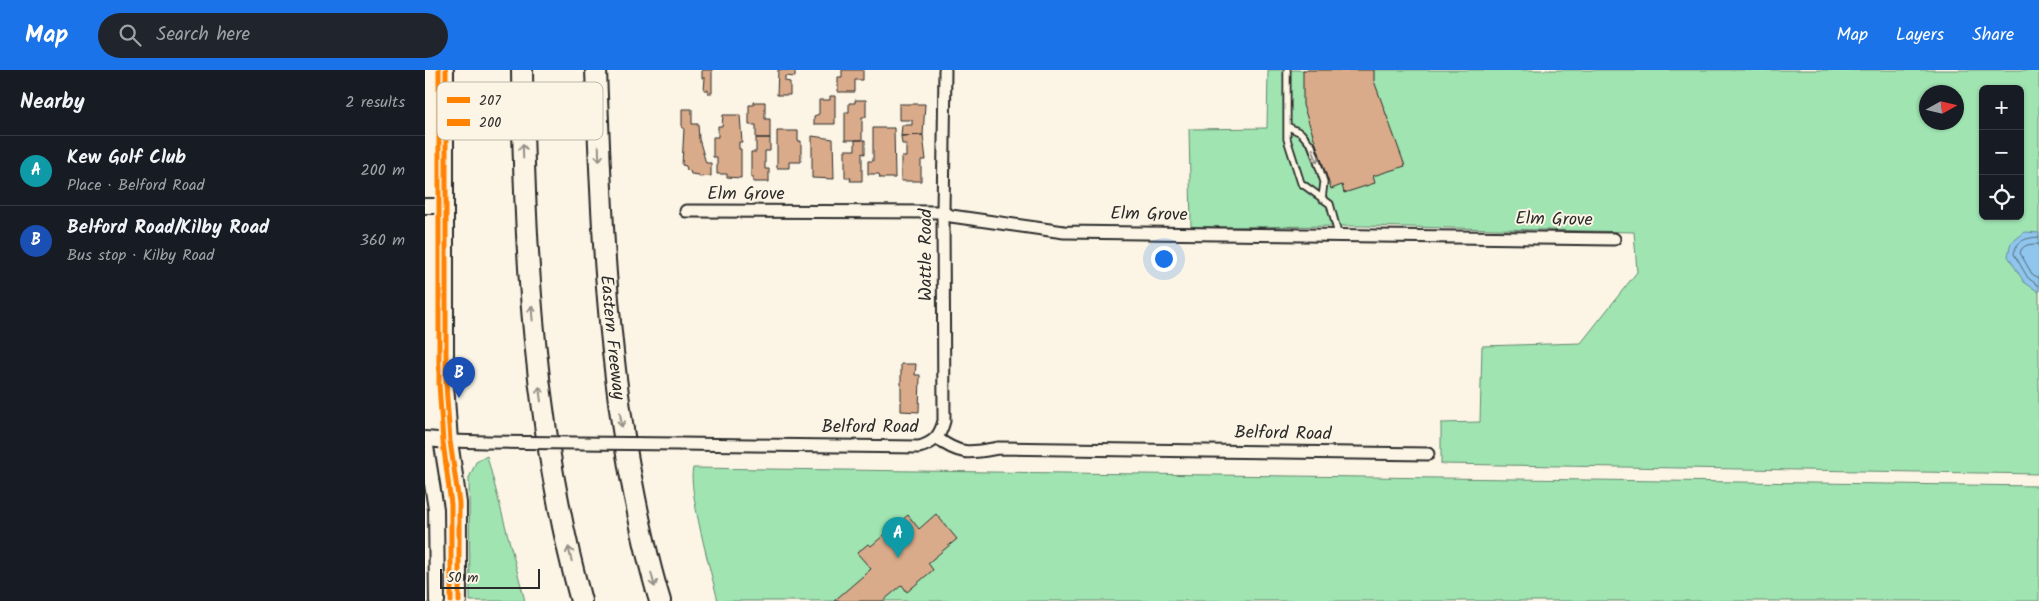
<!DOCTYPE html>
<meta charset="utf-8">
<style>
:root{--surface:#171b24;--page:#20242c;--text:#f1f3f6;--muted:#9ea1a6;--line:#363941;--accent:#1a73e8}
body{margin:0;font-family:Kalam,sans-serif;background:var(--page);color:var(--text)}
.controls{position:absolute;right:15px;top:15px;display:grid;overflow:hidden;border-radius:8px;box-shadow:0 1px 4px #0004}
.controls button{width:45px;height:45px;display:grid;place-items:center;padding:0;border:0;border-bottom:1px solid var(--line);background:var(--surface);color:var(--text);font:25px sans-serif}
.compass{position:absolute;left:1494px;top:15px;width:45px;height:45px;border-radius:50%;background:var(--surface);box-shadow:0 1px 4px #0004;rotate:82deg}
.scale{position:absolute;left:15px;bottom:12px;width:100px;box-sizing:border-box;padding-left:5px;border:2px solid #2b2b2b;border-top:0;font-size:14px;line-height:18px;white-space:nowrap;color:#2b2b2b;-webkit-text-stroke:4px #fcf5e5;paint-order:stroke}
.you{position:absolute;left:738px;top:188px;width:18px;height:18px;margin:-12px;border:4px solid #fff;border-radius:50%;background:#1a73e8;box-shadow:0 0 0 8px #1a73e833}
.badge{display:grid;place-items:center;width:32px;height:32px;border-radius:50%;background:var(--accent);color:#fff;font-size:16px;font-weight:700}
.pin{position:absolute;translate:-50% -41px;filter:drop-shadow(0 1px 2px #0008)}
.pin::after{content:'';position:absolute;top:26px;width:18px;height:15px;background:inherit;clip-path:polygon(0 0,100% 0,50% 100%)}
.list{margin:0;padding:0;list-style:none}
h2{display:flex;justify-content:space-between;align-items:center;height:65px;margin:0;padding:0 20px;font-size:21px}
h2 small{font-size:16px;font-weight:400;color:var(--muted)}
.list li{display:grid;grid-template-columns:32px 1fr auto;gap:15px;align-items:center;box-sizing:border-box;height:70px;padding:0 20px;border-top:1px solid var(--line)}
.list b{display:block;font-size:19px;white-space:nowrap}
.list p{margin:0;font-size:16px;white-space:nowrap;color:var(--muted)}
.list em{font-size:16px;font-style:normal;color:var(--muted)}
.icon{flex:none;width:28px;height:28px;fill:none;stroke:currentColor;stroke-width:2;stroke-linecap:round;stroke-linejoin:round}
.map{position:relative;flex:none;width:1614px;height:531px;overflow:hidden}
header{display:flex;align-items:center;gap:30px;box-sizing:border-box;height:70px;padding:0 25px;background:var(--accent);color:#fff}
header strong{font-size:24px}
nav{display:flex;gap:28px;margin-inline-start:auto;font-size:18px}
.search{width:350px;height:45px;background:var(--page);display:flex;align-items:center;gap:12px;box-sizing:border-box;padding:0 18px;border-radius:28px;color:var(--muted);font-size:19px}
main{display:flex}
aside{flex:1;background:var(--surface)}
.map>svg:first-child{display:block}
.green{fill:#9fe4b1;stroke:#65886e;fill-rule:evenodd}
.water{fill:#90c6ee;stroke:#6888a0}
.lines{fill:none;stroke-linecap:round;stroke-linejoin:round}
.shore{stroke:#536979;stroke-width:1}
.building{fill:#d9ab8a;stroke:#2b2b2b}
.service-casing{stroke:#2b2b2b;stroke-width:9}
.minor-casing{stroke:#2b2b2b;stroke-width:15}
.tertiary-casing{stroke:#2b2b2b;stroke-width:18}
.motorway-casing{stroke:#2b2b2b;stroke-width:24}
.service{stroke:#fcf5e5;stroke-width:5.5}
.minor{stroke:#fcf5e5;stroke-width:11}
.tertiary{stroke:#fcf5e5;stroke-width:14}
.motorway{stroke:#fcf5e5;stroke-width:20}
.minor-bridge-casing{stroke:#2b2b2b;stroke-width:15;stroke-linecap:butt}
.minor-bridge{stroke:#fcf5e5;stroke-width:11}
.bus-1-casing{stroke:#fcf5e5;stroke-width:9}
.bus-2-casing{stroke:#fcf5e5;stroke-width:9}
.bus-1{stroke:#ff8200;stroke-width:5}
.bus-2{stroke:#ff8200;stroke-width:5}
.oneway{stroke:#949088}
.labels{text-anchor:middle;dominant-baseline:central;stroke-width:4;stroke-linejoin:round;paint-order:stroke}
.street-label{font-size:18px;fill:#2b2b2b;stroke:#fcf5e5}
.key{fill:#fcf5e5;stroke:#bdb8ad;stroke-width:1}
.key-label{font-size:14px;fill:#2b2b2b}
</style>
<header>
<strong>Map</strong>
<div class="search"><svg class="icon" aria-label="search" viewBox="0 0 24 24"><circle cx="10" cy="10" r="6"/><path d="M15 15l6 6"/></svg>Search here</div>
<nav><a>Map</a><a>Layers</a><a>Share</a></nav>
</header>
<main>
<aside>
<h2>Nearby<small>2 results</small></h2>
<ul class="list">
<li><span class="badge" style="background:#0f9aa8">A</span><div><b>Kew Golf Club</b><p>Place · Belford Road</p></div><em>200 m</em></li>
<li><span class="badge" style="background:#1a4fb4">B</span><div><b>Belford Road/Kilby Road</b><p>Bus stop · Kilby Road</p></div><em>360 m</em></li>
</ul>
</aside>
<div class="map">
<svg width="1614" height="531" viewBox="0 0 1614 531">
<rect width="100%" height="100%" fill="#fcf5e5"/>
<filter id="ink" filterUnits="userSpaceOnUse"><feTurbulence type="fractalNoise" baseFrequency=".02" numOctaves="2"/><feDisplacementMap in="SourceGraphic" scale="10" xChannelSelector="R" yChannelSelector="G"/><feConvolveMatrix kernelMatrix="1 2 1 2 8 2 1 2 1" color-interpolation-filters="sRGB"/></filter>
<g filter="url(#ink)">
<!-- green -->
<path class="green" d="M843,0H1614V404L1016,394V353L1055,352L1057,276L1156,273L1212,202L1209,162L937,156L766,157L764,59L842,58ZM1558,19H1595V146H1558ZM1502,22H1532V52H1502Z
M62,386L100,531H45L44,408L51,392Z
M268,398L1614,416V531H293C287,506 262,418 268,398Z"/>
<!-- water -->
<path class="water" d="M1600,162L1614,163V222L1599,212L1583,186L1586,173Z"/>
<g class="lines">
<!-- shore -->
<path class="shore" d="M1614,167C1601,168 1591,170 1589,184L1603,208L1614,216
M1614,174C1606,174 1597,174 1595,183L1607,204L1614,208"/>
</g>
<!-- building -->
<path class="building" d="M277,0H287V23H283V20H279L280,8H277Z
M353,0H370V7L360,6V11L365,12V25H352Z
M417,0H438V10H430V22H413V7H417Z
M878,0H949V11L980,96L948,106L950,113L919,123L917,115L906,119L878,35Z
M405,26H410V54H389V46L394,44V30H405Z
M430,30H441V47H437V70H420V42H424V33H430Z
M329,32H340V49H345V68H331V55H324V35H329Z
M474,34H500L498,65L476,66L477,55H487V50H474Z
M257,39H267V54H273L274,69L281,93H286V106L274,107V105L266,104L265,101L262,100L261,96L257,95L259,58H257Z
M298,45H315L317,72H314V79H316V108L302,107V104H292V87H288V67H293V56H297Z
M448,58H469L470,108H455L454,104H443V91H448Z
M352,61H373V71H376V92H364V98H352Z
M498,65L501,90H496V111H476V87H481V74H477L476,66Z
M387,66L408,69L409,109L387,108Z
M331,68H345V81H340V99H344V112H328V107H326V82H331Z
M430,70H440V84L437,83V111H425L426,108H420V80H430Z
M891,74L898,95L890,98L883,77Z
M476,294H491L490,305H495L494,342L476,341Z
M511,444L532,469L503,493L508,500L482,522L477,515L458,531H409L446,499L432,483L443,474L446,476L483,445L494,459Z"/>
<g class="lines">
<!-- service casing -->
<g class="service-casing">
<path id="service" d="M862,0V69L876,113L905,134L913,164
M862,56L876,63L887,76L899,112L897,129"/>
</g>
<!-- minor casing -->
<g class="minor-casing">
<path id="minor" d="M261,141L518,142L526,146L639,162L1189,169
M512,368C535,386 546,383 573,378L1003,384
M25,371L61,372
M255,374L494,377C509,373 515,366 519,351L518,142L520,0"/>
</g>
<!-- tertiary casing -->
<g class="tertiary-casing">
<path id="tertiary" d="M21,0V314L25,371L34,433V531
M0,136H21
M0,369L25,371
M0,370L11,439L12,531"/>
</g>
<!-- motorway casing -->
<g class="motorway-casing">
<g id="motorway">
<path d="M97,0C99,179 109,358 156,531"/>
<path id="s1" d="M171,0C176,136 181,269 205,402C213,445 222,489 235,531"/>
</g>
</g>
<!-- service -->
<use href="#service" class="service"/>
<!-- minor -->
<use href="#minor" class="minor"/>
<!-- tertiary -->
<use href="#tertiary" class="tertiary"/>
<!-- motorway -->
<use href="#motorway" class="motorway"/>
<!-- minor-bridge casing -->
<g class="minor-bridge-casing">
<path id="minor-bridge" d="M61,372L255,374"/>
</g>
<!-- minor-bridge -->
<use href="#minor-bridge" class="minor-bridge"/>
<!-- bus-1 casing -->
<g class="bus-1-casing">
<path id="bus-1" d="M21,0V314L25,371L34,433V531"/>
</g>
<!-- bus-2 casing -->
<g class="bus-2-casing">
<path id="bus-2" d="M14,0V314L18,372L26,434V531"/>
</g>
<!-- bus-1 -->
<use href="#bus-1" class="bus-1"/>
<!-- bus-2 -->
<use href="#bus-2" class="bus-2"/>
</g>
<!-- one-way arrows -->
<defs><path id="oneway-shaft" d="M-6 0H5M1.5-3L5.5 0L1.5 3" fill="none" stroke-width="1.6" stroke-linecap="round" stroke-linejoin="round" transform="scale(1.25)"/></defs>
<g class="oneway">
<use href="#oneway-shaft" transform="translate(98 81) rotate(-92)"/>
<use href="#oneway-shaft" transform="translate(174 84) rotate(88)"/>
<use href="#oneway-shaft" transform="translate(890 86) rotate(72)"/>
<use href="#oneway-shaft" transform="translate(107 243) rotate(-95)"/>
<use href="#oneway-shaft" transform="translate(115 324) rotate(-97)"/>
<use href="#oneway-shaft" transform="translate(196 350) rotate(82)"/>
<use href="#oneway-shaft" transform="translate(145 484) rotate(-103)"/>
<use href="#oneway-shaft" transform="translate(228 510) rotate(76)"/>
</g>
</g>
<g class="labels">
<!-- street labels -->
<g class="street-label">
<text x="321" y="124">Elm Grove</text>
<text transform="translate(724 145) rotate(1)">Elm Grove</text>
<text transform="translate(1129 150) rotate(1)">Elm Grove</text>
<text transform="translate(501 185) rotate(-90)">Wattle Road</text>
<text stroke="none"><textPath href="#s1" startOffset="268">Eastern Freeway</textPath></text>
<text x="445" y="357">Belford Road</text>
<text transform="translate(858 364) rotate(1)">Belford Road</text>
</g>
</g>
<!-- legend -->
<rect x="12" y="12" width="166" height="58" rx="8" class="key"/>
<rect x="22" y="27" width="23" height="6" fill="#ff8200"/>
<rect x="22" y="49" width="23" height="7" fill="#ff8200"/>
<g class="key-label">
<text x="54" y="35">207</text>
<text x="54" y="57">200</text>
</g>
</svg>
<div class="controls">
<button>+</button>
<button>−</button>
<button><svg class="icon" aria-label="locate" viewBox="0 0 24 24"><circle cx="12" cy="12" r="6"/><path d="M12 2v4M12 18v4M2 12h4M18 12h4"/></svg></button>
</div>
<svg class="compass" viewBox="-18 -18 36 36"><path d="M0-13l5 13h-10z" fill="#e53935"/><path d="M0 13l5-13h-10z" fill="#9ea1a6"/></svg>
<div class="scale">50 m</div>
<div class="you"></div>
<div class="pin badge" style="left:473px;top:488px;background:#0f9aa8">A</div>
<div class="pin badge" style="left:34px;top:328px;background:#1a4fb4">B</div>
</div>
</main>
